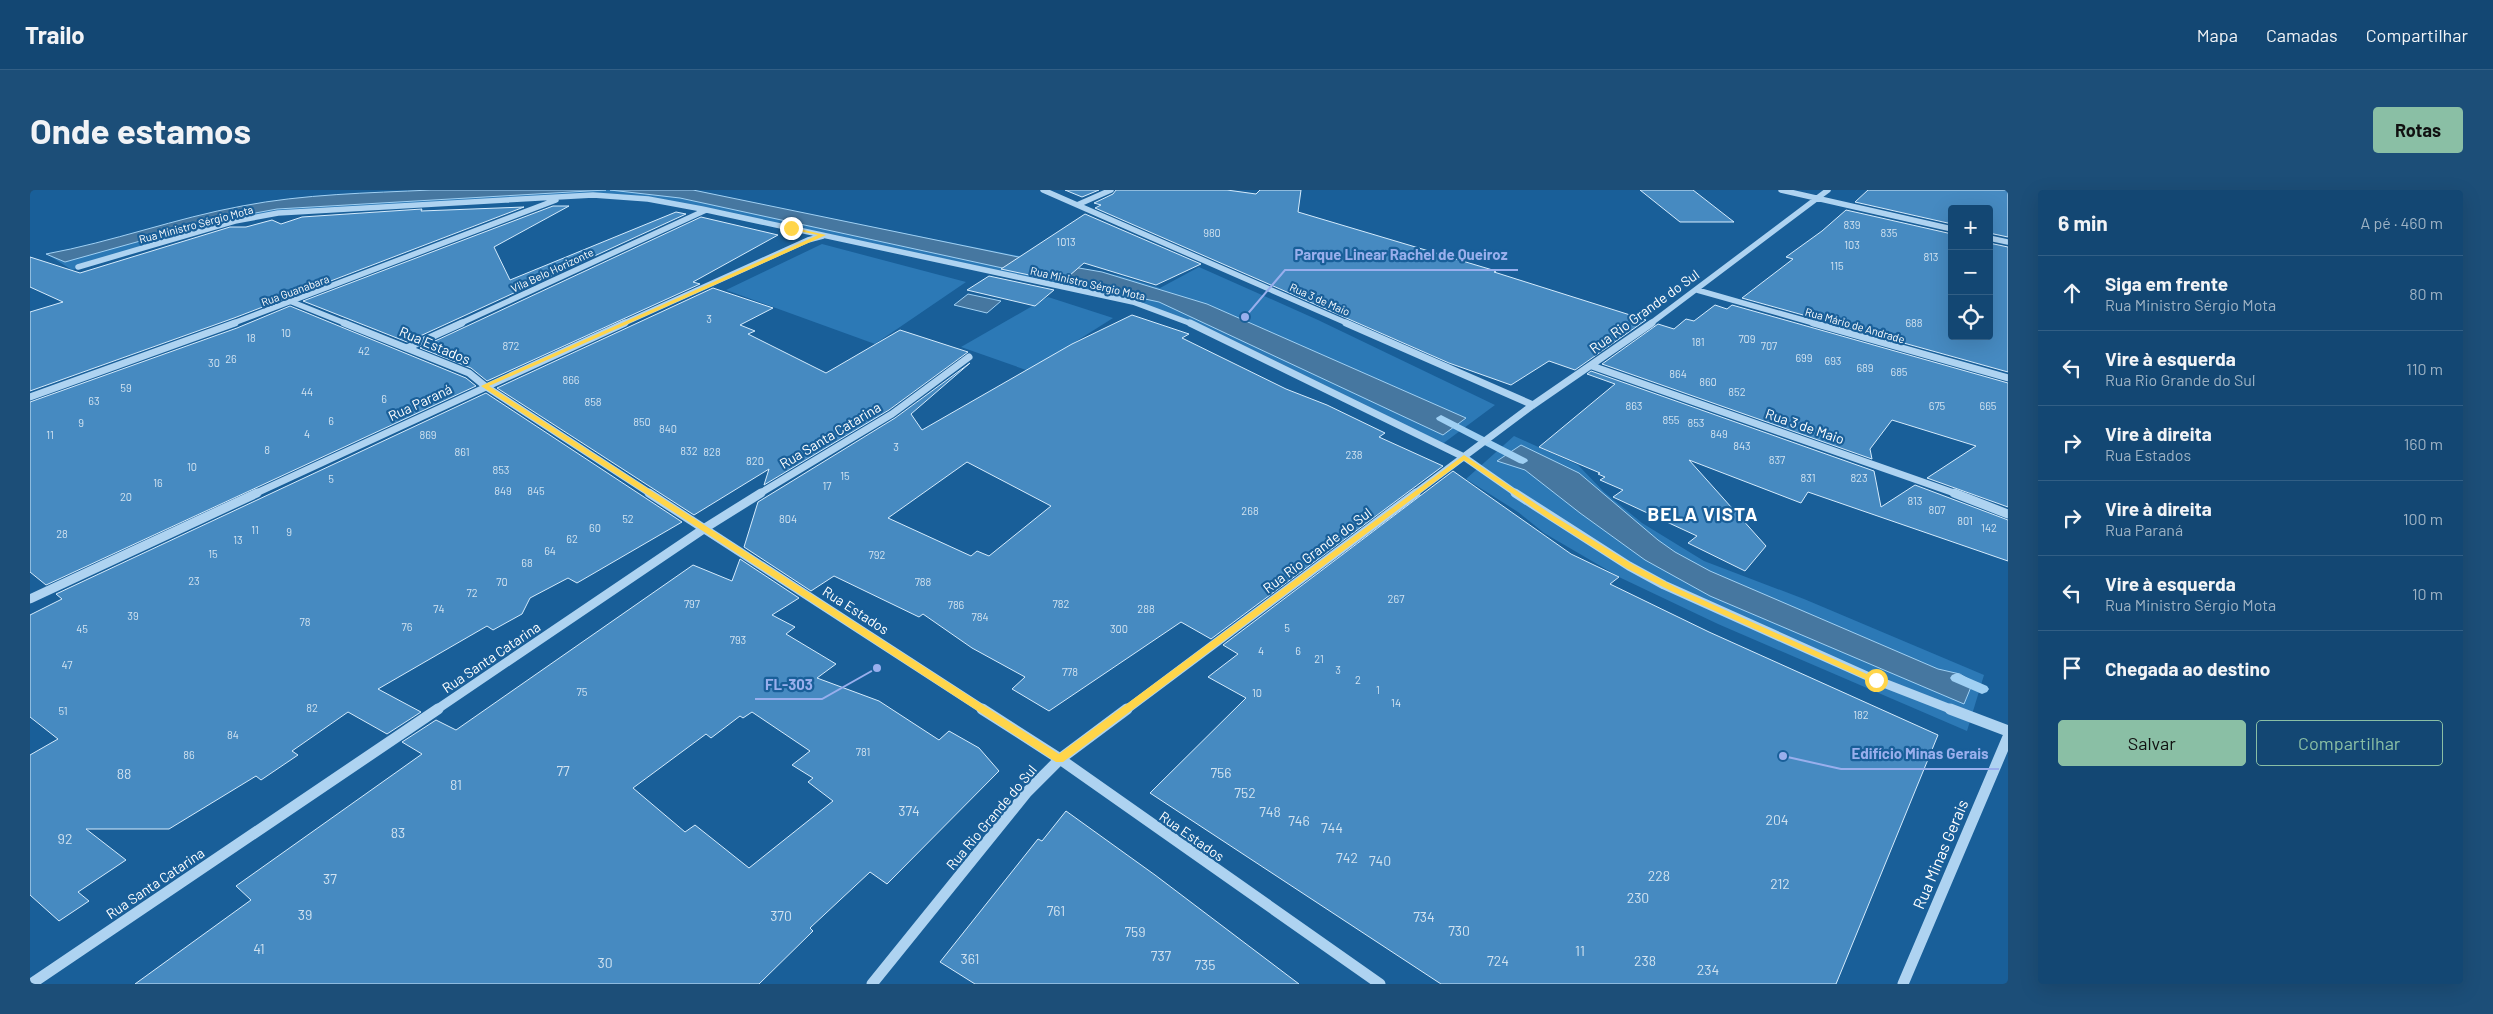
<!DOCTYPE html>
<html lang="pt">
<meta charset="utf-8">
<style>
:root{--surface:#134773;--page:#1c4e78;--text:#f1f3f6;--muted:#9db2c4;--line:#325f85;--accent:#8abfa5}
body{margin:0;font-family:Barlow,sans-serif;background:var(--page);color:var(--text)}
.controls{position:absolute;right:15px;top:15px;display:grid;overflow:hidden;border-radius:5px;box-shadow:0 5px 20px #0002}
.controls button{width:45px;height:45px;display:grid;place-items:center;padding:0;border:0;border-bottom:1px solid var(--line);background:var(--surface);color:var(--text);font:25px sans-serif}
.stop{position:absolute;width:15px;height:15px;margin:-11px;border:4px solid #ffd54a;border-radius:50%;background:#fff}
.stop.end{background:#ffd54a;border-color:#fff;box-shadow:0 1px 5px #0008}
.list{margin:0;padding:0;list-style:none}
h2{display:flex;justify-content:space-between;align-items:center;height:65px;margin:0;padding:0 20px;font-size:21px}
h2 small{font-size:16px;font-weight:400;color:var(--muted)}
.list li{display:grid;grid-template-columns:32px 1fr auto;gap:15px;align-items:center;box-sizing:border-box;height:75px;padding:0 20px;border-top:1px solid var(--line)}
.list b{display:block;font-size:19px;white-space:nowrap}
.list p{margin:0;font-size:16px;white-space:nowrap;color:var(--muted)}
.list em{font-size:16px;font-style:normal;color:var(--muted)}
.actions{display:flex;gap:10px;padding:15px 20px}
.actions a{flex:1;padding:11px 0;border:1px solid var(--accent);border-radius:5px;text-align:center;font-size:18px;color:var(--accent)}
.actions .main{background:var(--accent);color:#111}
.icon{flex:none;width:28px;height:28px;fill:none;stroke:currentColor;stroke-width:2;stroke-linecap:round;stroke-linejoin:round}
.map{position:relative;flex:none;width:1978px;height:794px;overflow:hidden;border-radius:5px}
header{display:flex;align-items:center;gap:30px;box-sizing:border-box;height:70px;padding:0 25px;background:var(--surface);border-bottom:1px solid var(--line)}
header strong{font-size:24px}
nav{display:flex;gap:28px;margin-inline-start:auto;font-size:18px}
.intro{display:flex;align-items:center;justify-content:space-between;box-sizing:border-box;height:120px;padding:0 30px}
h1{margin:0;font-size:35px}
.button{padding:12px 22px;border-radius:5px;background:var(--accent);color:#111;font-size:18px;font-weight:700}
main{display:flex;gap:30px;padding:0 30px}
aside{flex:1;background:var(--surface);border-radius:5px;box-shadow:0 5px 20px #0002}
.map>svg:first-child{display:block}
.green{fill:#2c79b6}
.water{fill:#4677a0;stroke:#a0d0f3}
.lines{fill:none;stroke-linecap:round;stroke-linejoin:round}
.stream{fill:#a0d0f3;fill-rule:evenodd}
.building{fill:#468ac1;stroke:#d5ebfc;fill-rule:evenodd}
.minor-far3{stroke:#aed3f1;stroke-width:5.5}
.minor-far2{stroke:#aed3f1;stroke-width:7}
.minor-far1{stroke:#aed3f1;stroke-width:9}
.minor{stroke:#aed3f1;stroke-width:11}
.route{fill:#ffd54a}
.labels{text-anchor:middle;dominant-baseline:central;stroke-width:4.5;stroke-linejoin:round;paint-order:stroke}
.far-street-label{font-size:11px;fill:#fff;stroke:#195f99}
.number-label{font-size:11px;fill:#d1e2f0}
.street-label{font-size:14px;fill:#fff;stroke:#195f99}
.near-number-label{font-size:14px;fill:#d1e2f0}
.near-street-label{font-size:16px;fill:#fff;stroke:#195f99}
.district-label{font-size:19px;font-weight:bold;letter-spacing:1px;fill:#fff;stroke:#195f99}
.leader{fill:none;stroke:#99afed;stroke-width:2}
.callout-dot{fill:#99afed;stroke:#195f99;stroke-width:2}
.callout-label{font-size:15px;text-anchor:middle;font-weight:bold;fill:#99afed;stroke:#195f99;stroke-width:4.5;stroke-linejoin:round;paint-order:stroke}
</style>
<header>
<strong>Trailo</strong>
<nav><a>Mapa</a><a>Camadas</a><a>Compartilhar</a></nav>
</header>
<div class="intro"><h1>Onde estamos</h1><a class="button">Rotas</a></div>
<main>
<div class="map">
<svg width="1978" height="794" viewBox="0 0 1978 794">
<rect width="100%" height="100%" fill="#195f99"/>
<!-- green -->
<path class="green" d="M432,0H656L1091,86L1130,98L1169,77L1288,130L1465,215L1411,255L1142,125L1057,102L644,14L550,5L248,23L177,40L42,80L20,66L192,22Z
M792,54L936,92L845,154L696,100Z
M1018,107L1083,128L999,181L931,157Z
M1484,246L1548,275L1574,302L1612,333L1674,371L1774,409L1954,485L1937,541L1688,434L1591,388L1514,343L1488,322L1436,289Z"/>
<!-- water -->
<path class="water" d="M401,0H576L247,19L182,31L35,72L16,64C82,52 146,28 212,16C274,4 338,3 401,0Z
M580,0H663L1003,70L1072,82L1177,114L1436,228L1413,245L1129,112L650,8Z
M938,104L971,111L957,123L924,115Z
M1491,255L1549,283L1628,350L1645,362L1680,381L1908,479L1930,484L1943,492L1934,514L1680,406L1615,370L1550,323L1495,280L1467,271Z"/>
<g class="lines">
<!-- stream -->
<path class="stream" d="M1411,225L1497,269L1498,271L1493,274L1489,273L1407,230L1406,228Z
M1927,483L1957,496L1959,499L1957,502L1952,504L1922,491L1920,488L1922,485Z"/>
</g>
<!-- building -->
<path class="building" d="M1035,0H1069L1052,7Z
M1086,0H1197L1226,4L1230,0H1271L1268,22L1466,81L1464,82L1616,130L1545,180L1519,171L1481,195L1419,173L1065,18L1071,15L1064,13L1083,4Z
M1610,0H1663L1704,32H1650Z
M1838,0H1978V47L1959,43V19H1922V34L1825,12Z
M523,16H539L464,57L480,90L646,22L656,24L377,152L273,111Z
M494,17L204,128L0,201V122L33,112L0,97V67L50,83L200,37H216L242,30L251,34L272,27L392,19L391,21Z
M1816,20L1922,44V146H1959V53L1978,57V182L1712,108L1763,69L1756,67L1792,41Z
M1055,24L1171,74L1126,95L1054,73L1032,92L971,79Z
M671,27L748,45L663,92L670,94L457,191L441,178L390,158Z
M959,86L1024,100L1005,116L937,100Z
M683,98L743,118L710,135L725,141L718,144L796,183L870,140L938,162L859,220L734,295L739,279L664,325L467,198Z
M1685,115L1697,119L1702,115L1978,193V317L1897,288L1946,256L1862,230L1840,259L1842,269L1572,174L1628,134L1644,139L1656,129L1664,131Z
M260,116L436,188L446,196L16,395L0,382V212L207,138Z
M1102,125L1159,144L1152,148L1256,199L1297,215L1355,243L1349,247L1413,276L1181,449L1151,432L1019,521L982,499L995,487L942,458L893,424L889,427L804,386L781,401L714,357L728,312L865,228L940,173L881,224L892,240L1042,154ZM937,272L1021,316L959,366L947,361L941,366L858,328Z
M1561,181L1844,281L1851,317L1885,295L1978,330V371L1778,302L1771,313L1659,270L1736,356L1715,381L1658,353L1667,346L1583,307L1593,300L1570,290L1575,287L1568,284L1570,283L1509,257L1585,194L1557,184Z
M456,203L652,332L547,393L538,388L500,408L492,424L463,440L457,436L348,499L391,522L357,544L318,522L262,561L268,565L231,590L226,586L139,639H56L96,670L48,702L59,711L29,731L0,705V565L28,549L0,527V425L32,409L26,404Z
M1423,281L1541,364L1589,387L1580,394L1679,442L1908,545L1806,794H1411L1120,603L1216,508L1178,487L1208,464L1193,455Z
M710,369L769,408L742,425L765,437L756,444L806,474L787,488L849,511L909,550L919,541L949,558L969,581L857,694L840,682L780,738L783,741L729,794H105L221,710L206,696L392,564L372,552L406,530L426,540L663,375L702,391ZM722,522L780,561L762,575L783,588L778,592L803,611L719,678L665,635L655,642L603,598L676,544L681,548L710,526L713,528Z
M1036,621L1125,685L1269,794H945L910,772L1008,649L1012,651Z"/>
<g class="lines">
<!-- minor-far3 -->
<path class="minor-far3" d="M1013,0L1319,134
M1751,0L1922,39
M1047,15L1081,0
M1959,48L1978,52
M48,77L205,31L248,23L563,5L618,9L672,19L1103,112L1162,134
M1667,100L1787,134
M262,112L317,134
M201,134L526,10
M429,134L676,20
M592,134L778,50L793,46
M1620,134L1798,0"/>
<!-- minor-far2 -->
<path class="minor-far2" d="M314,133L439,183L455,196L621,304
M1160,133L1434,267L1487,304
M1316,133L1503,215
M1783,133L1978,188
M377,158L432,133
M1562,176L1927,304
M0,207L205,133
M224,304L595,133
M729,304L862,224L939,167
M1384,304L1503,215L1622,133"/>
<!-- minor-far1 -->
<path class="minor-far1" d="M619,303L954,520
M1485,303L1599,376L1634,395L1846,490L1923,520
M1924,303L1978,324
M0,409L227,303
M406,520L675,338L731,303
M1096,520L1386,303"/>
<!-- minor -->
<path class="minor" d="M952,519L1030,569L1350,794
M1920,519L1978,541
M1,794L408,519
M842,794L997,602L1030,569L1097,519
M1873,794L1978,547"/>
</g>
<!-- route -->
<path class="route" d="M761,37L796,45L459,196L1029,564L1434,265L1524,326L1602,374L1649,399L1850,490L1849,492H1842L1643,402L1596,378L1519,329L1434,270L1033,572H1026L451,196L788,45L759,39Z"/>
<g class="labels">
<!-- far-street labels -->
<g class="far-street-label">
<text transform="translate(166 34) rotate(-15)">Rua Ministro Sérgio Mota</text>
<text transform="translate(522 80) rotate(-25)">Vila Belo Horizonte</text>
<text transform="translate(1058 93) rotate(13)">Rua Ministro Sérgio Mota</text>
<text transform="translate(265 100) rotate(-20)">Rua Guanabara</text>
<text transform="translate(1290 109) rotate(24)">Rua 3 de Maio</text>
<text transform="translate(1825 135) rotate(16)">Rua Mário de Andrade</text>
</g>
<!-- number labels -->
<g class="number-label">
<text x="1822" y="34">839</text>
<text x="1182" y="42">980</text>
<text x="1859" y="42">835</text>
<text x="1036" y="51">1013</text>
<text x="1822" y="54">103</text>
<text x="1901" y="66">813</text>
<text x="1807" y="75">115</text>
<text x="679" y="128">3</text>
<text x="1884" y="132">688</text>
<text x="256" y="142">10</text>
<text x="221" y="147">18</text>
<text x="1717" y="148">709</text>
<text x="1668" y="151">181</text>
<text x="481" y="155">872</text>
<text x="1739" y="155">707</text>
<text x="334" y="160">42</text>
<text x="1774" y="167">699</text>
<text x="201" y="168">26</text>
<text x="1803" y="170">693</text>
<text x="184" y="172">30</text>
<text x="1835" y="177">689</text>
<text x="1869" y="181">685</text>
<text x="1648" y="183">864</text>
<text x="541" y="189">866</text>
<text x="1678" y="191">860</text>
<text x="96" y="197">59</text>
<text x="277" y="201">44</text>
<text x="1707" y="201">852</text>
<text x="354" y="208">6</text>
<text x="64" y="210">63</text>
<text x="563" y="211">858</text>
<text x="1604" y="215">863</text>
<text x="1907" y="215">675</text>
<text x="1958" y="215">665</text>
<text x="1641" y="229">855</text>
<text x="301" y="230">6</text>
<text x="612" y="231">850</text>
<text x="51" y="232">9</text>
<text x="1666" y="232">853</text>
<text x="638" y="238">840</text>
<text x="277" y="243">4</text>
<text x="1689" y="243">849</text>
<text x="20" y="244">11</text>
<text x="398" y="244">869</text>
<text x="1712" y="255">843</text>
<text x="866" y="256">3</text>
<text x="237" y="259">8</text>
<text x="659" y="260">832</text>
<text x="432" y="261">861</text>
<text x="682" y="261">828</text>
<text x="1324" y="264">238</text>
<text x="1747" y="269">837</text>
<text x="725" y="270">820</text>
<text x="162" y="276">10</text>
<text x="471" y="279">853</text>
<text x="815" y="285">15</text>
<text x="1778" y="287">831</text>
<text x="1829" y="287">823</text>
<text x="301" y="288">5</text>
<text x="128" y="292">16</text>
<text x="797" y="295">17</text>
<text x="473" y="300">849</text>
<text x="506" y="300">845</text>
<text x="96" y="306">20</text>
<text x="1885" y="310">813</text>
<text x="1907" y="319">807</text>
<text x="1220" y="320">268</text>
<text x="598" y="328">52</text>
<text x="758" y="328">804</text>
<text x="1935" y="330">801</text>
<text x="565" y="337">60</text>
<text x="1959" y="337">142</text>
<text x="225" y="339">11</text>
<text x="259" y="341">9</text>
<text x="32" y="343">28</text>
<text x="542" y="348">62</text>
<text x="208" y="349">13</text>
<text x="520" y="360">64</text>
<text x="183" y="363">15</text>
<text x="847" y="364">792</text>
<text x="497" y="372">68</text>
<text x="164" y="390">23</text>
<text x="472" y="391">70</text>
<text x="893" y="391">788</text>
<text x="442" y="402">72</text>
<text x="1366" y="408">267</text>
<text x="662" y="413">797</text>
<text x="1031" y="413">782</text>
<text x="926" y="414">786</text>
<text x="409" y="418">74</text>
<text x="1116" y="418">288</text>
<text x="103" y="425">39</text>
<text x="950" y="426">784</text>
<text x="275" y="431">78</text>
<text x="377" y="436">76</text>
<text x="1257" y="437">5</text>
<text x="52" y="438">45</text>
<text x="1089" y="438">300</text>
<text x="708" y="449">793</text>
<text x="1231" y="460">4</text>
<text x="1268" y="460">6</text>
<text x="1289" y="468">21</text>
<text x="37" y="474">47</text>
<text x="1308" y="479">3</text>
<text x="1040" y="481">778</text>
<text x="1328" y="489">2</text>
<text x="1348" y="499">1</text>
<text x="552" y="501">75</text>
<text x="1227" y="502">10</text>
<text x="1366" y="512">14</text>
<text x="282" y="517">82</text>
<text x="33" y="520">51</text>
<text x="1831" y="524">182</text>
<text x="203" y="544">84</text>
<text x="833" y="561">781</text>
<text x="159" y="564">86</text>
</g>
<!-- street labels -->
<g class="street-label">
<text transform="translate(1614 121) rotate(-36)">Rua Rio Grande do Sul</text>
<text transform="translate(405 155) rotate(23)">Rua Estados</text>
<text transform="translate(390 212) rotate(-25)">Rua Paraná</text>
<text transform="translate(1775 236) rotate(19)">Rua 3 de Maio</text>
<text transform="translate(800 245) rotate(-31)">Rua Santa Catarina</text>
<text transform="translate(1287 360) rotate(-37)">Rua Rio Grande do Sul</text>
<text transform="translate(826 420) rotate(33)">Rua Estados</text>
<text transform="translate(461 467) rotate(-34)">Rua Santa Catarina</text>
<text transform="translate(961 627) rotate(-50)">Rua Rio Grande do Sul</text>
<text transform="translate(1162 646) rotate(35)">Rua Estados</text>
<text transform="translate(125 693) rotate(-34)">Rua Santa Catarina</text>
</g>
<!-- near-number labels -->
<g class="near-number-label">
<text x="533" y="580">77</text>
<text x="1191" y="582">756</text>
<text x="94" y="583">88</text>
<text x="426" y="594">81</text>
<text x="1215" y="602">752</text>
<text x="879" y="620">374</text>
<text x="1240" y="621">748</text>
<text x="1747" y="629">204</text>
<text x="1269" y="630">746</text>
<text x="1302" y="637">744</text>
<text x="368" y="642">83</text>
<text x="35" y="648">92</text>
<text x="1317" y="667">742</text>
<text x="1350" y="670">740</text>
<text x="1629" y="685">228</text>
<text x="300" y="688">37</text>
<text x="1750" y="693">212</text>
<text x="1608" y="707">230</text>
<text x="1026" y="720">761</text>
<text x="275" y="724">39</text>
<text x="751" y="725">370</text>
<text x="1394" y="726">734</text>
<text x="1429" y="740">730</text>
<text x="1105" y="741">759</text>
<text x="229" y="758">41</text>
<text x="1550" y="760">11</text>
<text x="1131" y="765">737</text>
<text x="940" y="768">361</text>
<text x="1468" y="770">724</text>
<text x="1615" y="770">238</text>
<text x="575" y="772">30</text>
<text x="1175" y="774">735</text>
<text x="1678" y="779">234</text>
</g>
<!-- near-street labels -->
<g class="near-street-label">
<text transform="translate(1910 664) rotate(-67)">Rua Minas Gerais</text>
</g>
<!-- district labels -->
<g class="district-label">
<text x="1673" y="323">BELA VISTA</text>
</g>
</g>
<!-- callouts -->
<path class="leader" d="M1215 127L1255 80H1488M847 478L792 509H725M1753 566L1811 579H1969"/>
<g class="callout-dot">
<circle cx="1215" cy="127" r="5"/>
<circle cx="847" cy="478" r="5"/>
<circle cx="1753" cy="566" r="5"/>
</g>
<g class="callout-label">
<text x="1371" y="70">Parque Linear Rachel de Queiroz</text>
<text x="759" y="500">FL-303</text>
<text x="1890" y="569">Edifício Minas Gerais</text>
</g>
</svg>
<div class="controls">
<button>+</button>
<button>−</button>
<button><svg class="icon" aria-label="locate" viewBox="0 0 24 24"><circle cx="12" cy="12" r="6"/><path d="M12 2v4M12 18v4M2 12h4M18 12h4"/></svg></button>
</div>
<div class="stop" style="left:1846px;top:490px"></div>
<div class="stop end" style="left:761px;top:38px"></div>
</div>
<aside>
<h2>6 min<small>A pé · 460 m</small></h2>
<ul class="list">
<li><svg class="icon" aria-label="ahead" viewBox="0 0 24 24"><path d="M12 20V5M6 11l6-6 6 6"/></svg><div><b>Siga em frente</b><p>Rua Ministro Sérgio Mota</p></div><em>80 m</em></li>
<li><svg class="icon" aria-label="left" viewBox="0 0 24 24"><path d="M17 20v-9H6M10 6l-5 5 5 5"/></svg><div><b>Vire à esquerda</b><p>Rua Rio Grande do Sul</p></div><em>110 m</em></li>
<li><svg class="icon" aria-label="right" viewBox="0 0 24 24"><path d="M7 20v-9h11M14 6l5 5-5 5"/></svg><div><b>Vire à direita</b><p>Rua Estados</p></div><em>160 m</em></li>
<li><svg class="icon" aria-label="right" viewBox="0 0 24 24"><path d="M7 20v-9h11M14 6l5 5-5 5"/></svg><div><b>Vire à direita</b><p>Rua Paraná</p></div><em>100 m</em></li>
<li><svg class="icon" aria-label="left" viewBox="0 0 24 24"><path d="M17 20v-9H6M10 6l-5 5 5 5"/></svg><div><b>Vire à esquerda</b><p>Rua Ministro Sérgio Mota</p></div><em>10 m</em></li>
<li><svg class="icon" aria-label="arrive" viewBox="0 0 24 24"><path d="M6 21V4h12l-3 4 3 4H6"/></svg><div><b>Chegada ao destino</b></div></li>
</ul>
<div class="actions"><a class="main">Salvar</a><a>Compartilhar</a></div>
</aside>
</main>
